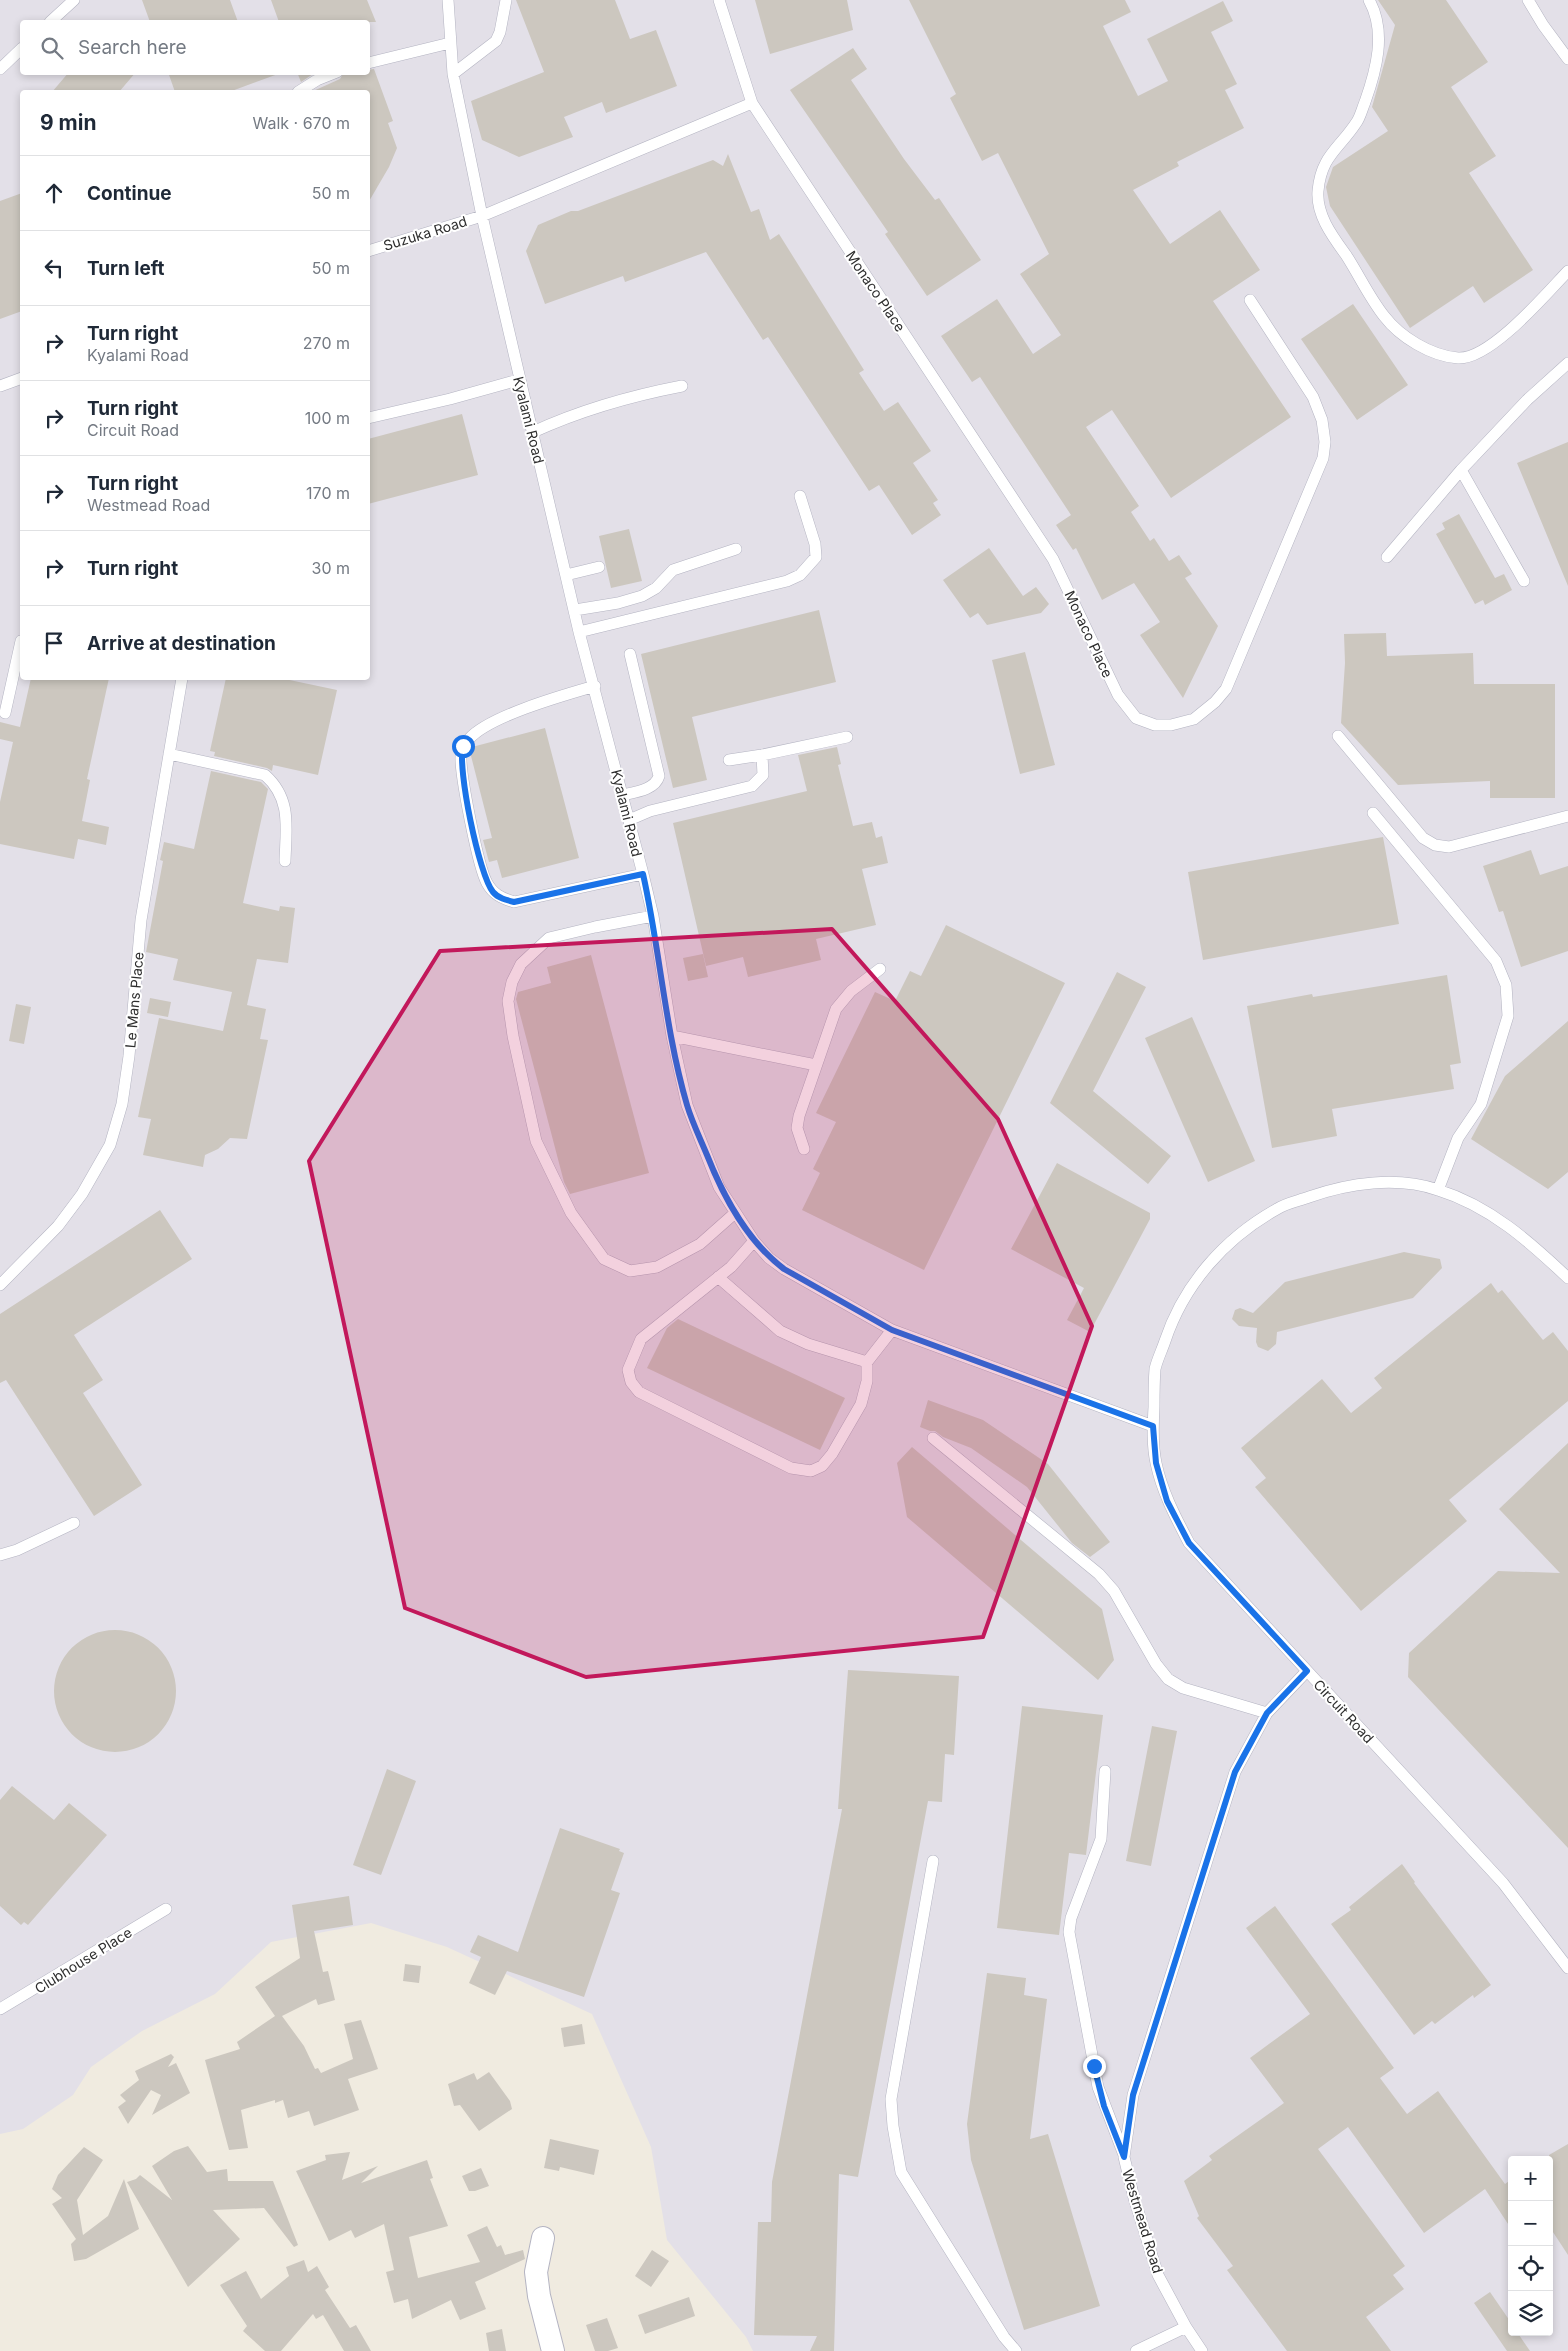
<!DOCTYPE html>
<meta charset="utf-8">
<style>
:root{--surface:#fff;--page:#f6f6f7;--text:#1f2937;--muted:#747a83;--line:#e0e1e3}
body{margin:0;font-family:Inter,sans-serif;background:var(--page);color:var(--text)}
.controls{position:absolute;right:15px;bottom:15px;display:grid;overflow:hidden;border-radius:5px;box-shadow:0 2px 8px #0003}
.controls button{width:45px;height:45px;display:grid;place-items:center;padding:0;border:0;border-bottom:1px solid var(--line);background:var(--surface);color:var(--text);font:25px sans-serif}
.stop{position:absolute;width:15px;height:15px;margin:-11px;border:4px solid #1a73e8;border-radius:50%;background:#fff}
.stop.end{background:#1a73e8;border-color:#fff;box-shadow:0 1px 5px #0008}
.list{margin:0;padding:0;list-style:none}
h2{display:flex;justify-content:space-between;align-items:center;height:65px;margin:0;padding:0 20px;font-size:21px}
h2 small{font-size:16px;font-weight:400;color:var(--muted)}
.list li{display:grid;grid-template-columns:32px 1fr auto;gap:15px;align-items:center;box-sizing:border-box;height:75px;padding:0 20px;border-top:1px solid var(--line)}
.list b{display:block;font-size:19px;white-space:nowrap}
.list p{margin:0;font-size:16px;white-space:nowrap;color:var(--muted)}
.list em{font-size:16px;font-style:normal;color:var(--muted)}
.icon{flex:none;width:28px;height:28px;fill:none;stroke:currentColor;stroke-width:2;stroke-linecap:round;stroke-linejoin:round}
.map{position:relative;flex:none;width:1568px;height:2351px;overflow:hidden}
.search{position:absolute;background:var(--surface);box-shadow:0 2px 8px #0003;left:20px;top:20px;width:350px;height:55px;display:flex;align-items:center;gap:12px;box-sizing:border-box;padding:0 18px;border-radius:5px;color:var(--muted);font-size:19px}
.panel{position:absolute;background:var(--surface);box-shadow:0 2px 8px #0003;left:20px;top:90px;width:350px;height:590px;border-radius:5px}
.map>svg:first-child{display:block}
.industrial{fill:#e3e0e8;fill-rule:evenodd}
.building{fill:#ccc7bf}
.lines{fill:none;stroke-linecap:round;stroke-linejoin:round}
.lane-casing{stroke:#b4b4c2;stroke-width:12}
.street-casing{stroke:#b4b4c2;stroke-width:24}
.lane{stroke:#fff;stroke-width:11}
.street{stroke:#fff;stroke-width:22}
.route{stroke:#1a73e8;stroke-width:6}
.marked{fill:#c2185b;fill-opacity:0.2;stroke:#c2185b;stroke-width:4;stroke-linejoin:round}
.labels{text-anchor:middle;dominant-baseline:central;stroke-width:4;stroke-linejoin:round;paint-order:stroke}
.street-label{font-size:14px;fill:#2e2e2e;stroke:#fff}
</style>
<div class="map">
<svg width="1568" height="2351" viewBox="0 0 1568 2351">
<rect width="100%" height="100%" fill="#f0ebe0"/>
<!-- industrial -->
<path class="industrial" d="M0,0H1568V2351H753L746,2337L667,2240L651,2147L592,2014L447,1947L371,1923L271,1942L215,1994L142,2031L91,2067L73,2095L23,2129L0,2134ZM22,22H368V72H22ZM22,92H368V678H22ZM1512,2160H1549V2332H1512Z"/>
<!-- building -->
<path class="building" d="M142,0H230L238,22H150Z
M271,0H367L376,22H279Z
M516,0H615L630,39L656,30L677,86L606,113L602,102L564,117L573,137L519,157L482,140L471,101L544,72Z
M755,0H847L853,30L770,54Z
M909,0H1125L1131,12L1103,26L1138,96L1168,81L1147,39L1223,1L1233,21L1211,32L1237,84L1225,90L1244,128L1177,162L1179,166L1133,190L1170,244L1220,210L1260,270L1213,301L1291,417L1171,498L1112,410L1086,427L1139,506L1131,512L1150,541L1154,538L1169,561L1179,555L1192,574L1185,578L1218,626L1183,698L1140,635L1160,622L1134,583L1102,600L1076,548L1073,550L1056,525L1071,515L980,377L972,382L941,336L997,299L1033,354L1061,335L1020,274L1049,254L998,153L982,161L950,98L956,94Z
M1378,0H1446L1488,62L1451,87L1496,156L1469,173L1533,270L1484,303L1473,286L1410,328L1330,206L1326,187L1333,167L1388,131L1372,107L1395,25Z
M853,48L867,69L851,80L904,159L935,200L939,198L981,260L927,296L885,234L888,232L790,90Z
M374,69L393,121L388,123L397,148L389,167L368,203V92H311L340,79L344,72H368V70Z
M69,72H136L119,92H52Z
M168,72H278V74L229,92H175Z
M297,72H316L301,82Z
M728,154L751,212L759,209L770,240L779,234L864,370L859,373L884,411L898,402L931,451L913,463L938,500L933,503L941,515L912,535L879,485L869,491L768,337L763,340L706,252L625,282L623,276L545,304L526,251L538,225L571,211H578L713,160L723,166Z
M22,193V311L0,319V201Z
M1353,304L1408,385L1357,420L1301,339Z
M462,414L478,475L368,504V439Z
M1568,442V586L1517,463Z
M1459,514L1495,578L1504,574L1512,590L1485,605L1483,600L1475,604L1436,534L1445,529L1442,523Z
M629,529L642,581L611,588L599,536Z
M989,548L1023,596L1036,587L1049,604L1041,613L987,625L978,613L970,618L943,580Z
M819,610L836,682L692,717L707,780L673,788L641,654Z
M1386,633L1387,656L1473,653L1474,684H1555V798H1490V781L1398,785L1341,723L1345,663L1344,634Z
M1025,652L1055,765L1020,774L992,660Z
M31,678H109L87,779L90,780L82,821L109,827L106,845L78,839L74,859L0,844V802L13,742L0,739V722L20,727Z
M226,678H280L337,690L318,775L273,765L272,771L267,768L214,756L215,752L210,751Z
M545,728L579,858L502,878L497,860L489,862L483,840L492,838L470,752L472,747Z
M837,747L841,764L838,765L853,826L872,822L876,838L882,836L888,863L862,869L876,925L816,939L821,960L748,977L743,957L706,966L673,823L807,791L798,755Z
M211,771L261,782L268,789L243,903L279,911L280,906L295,908L288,963L257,959L247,1005L266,1009L260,1039L268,1040L247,1139L230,1138L218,1149L205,1155L203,1167L143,1155L151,1119L138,1117L159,1018L223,1031L232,992L173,980L178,959L146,952L163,861L160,860L164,842L194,849Z
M1383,837L1399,924L1203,960L1188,872Z
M1531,850L1540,875L1568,866V951L1521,967L1503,911L1499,912L1483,866Z
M946,925L1065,983L924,1270L802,1210L820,1173L813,1169L836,1122L816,1113L875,992L895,1001L910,971L921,976Z
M703,954L708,977L688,981L683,958Z
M591,955L649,1173L570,1194L564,1182L516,999L518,992L551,983L547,967Z
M1117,972L1146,987L1093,1091L1171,1156L1148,1184L1050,1103Z
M1447,975L1461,1063L1450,1065L1454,1089L1332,1109L1337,1136L1272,1148L1247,1006L1312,994L1313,997Z
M150,998L171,1002L168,1017L147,1013Z
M16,1004L31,1007L24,1044L9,1041Z
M1192,1017L1255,1161L1208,1182L1145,1038Z
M1568,1021V1172L1548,1189L1471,1139L1505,1076Z
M1057,1163L1150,1213V1219L1090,1332L1067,1320L1084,1288L1011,1249Z
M160,1210L192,1259L74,1335L103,1380L83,1393L142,1485L94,1516L6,1380L0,1383V1314Z
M1404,1252L1440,1259L1442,1268L1413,1298L1277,1332L1276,1344L1268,1351L1258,1347L1256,1342L1257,1328L1239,1326L1232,1319L1235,1310L1240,1308L1253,1313L1285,1282Z
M1491,1283L1498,1293L1502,1290L1543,1340L1553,1332L1568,1351V1401L1449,1500L1467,1521L1361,1611L1255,1487L1266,1478L1241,1448L1322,1379L1351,1413L1382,1388L1374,1378Z
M678,1319L845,1398L820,1450L647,1368L667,1328Z
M928,1400L983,1420L1048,1464L1110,1542L1090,1557L1072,1543L1027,1487L971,1448L943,1437L935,1431H930L920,1427Z
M1568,1443V1848L1408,1677L1409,1653L1498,1571L1560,1573L1499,1509Z
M912,1447L1102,1609L1114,1660L1098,1680L907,1517L897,1463Z
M54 1691a61 61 0 1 1 122 0a61 61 0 1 1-122 0Z
M848,1670L959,1676L954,1755L945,1754L942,1802L928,1801L858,2177L839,2174L834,2351H810L817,2336L754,2335L758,2222H771L772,2182L842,1809H838Z
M1022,1706L1103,1715L1086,1855L1069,1853L1059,1935L997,1928Z
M1152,1726L1177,1731L1151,1866L1126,1861Z
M387,1769L416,1781L381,1875L353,1865Z
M12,1786L54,1820L69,1803L107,1835L28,1925L24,1922L21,1925L0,1906V1800Z
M560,1828L620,1849L619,1851L624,1853L611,1890L620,1893L584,1997L507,1971L495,1995L469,1983L481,1957L470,1952L478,1935L518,1952Z
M1402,1864L1415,1882L1414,1883L1491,1985L1474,1998L1473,1995L1435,2024L1432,2021L1414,2035L1331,1924L1351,1910L1349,1907Z
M349,1896L353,1925L314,1931L323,1972L328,1971L335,2000L318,2005L316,1999L282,2016L304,2046L315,2069L318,2068L321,2073L353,2059L344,2024L361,2020L378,2069L348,2079L359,2110L314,2126L309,2111L288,2118L283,2100L275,2103V2100L241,2110L248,2148L229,2150L205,2060L240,2049L237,2042L275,2016L255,1987L300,1958L292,1905Z
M1275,1906L1394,2068L1380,2078L1407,2114L1438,2091L1505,2184L1512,2179V2230L1485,2189L1424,2233L1348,2127L1318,2149L1405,2266L1393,2275L1404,2289L1366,2317L1391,2351H1287L1227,2270L1233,2266L1197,2218L1199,2216L1184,2181L1212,2160L1209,2156L1284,2103L1250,2058L1310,2014L1246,1928Z
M405,1964L421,1966L419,1983L403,1981Z
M987,1973L1026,1978L1024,1995L1047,1999L1030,2139L1048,2134L1100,2306L1024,2330L971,2160L967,2124Z
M582,2024L585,2044L564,2047L561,2028Z
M171,2054L174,2057L168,2067L176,2063L190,2093L152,2115L161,2095L151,2090L128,2124L118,2107L126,2101L120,2095L139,2080L135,2071Z
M489,2072L510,2101L512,2109L479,2131L460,2105L454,2106L448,2084L474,2073L477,2080Z
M550,2139L599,2150L594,2175L560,2167L559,2171L544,2168Z
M1568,2144V2255L1549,2226V2155Z
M188,2146L207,2172L227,2169L228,2181H273L298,2245L294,2247L264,2208L213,2210L240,2239L188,2287L127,2182L136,2179L140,2175L172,2200L152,2166L174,2151Z
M84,2147L103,2160L77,2200L83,2235L108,2216L124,2179L139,2229L86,2259L74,2261L71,2244L76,2239L52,2204L62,2198L52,2189L58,2175Z
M350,2152L342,2180L378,2166L361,2183L427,2160L433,2178L430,2179L448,2226L409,2237L418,2278L480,2262L467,2235L487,2226L497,2247L501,2245L505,2255L523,2250L525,2259L475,2282L486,2309L460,2320L451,2300L412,2319L408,2299L394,2303L386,2272L394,2270L384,2224L355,2238L351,2230L329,2241L296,2171L326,2160L325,2155Z
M481,2168L489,2186L475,2191H469L462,2176Z
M652,2250L669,2261L651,2287L635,2276Z
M304,2260L308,2272L317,2266L329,2287L325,2290L350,2328L356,2325L371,2351H344L323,2315L316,2319L313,2314L281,2351H265L243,2331L247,2326L220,2285L246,2271L261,2299L289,2276L286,2267Z
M1490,2292L1512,2324V2332H1517L1530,2351H1507L1474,2303Z
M689,2297L695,2316L645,2334L638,2315Z
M607,2318L618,2348L608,2351H595L586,2325Z
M502,2329L506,2351H489L486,2333Z"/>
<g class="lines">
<!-- lane casing -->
<g class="lane-casing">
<path id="lane" d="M448,0L453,74L482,216L579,632L643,874L653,916L672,1036L687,1105L719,1187L754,1241L769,1258L784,1269L892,1330L1153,1426
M719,0L752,103L1053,559L1118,695L1136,718L1155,725H1171L1194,719L1215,702L1226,689L1323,458L1325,442L1322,420L1313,397L1250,300
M1369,0C1387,32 1376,71 1365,102C1362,109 1360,118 1356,123C1339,149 1321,156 1318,191C1316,215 1333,237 1346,255C1359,275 1369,297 1384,316C1400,337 1431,356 1458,358C1490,360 1546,294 1568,271
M1528,0L1543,25L1568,59
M50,22L74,0
M368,63L450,43
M0,69L22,48
M453,74L496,41L500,32L506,0
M298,92L317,80L337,72
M368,251L482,216L752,103
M0,386L22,378
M368,418L450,399L518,380
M533,432C581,410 630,396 682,386
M1461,470L1524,581
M1387,557L1461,470L1527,400L1568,363
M566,575L599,567
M575,610L618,603L642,596L656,588L673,570L736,549
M579,632L787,581L800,575L816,557L815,544L800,496
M595,686C564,695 489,716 469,739C464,744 462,749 461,756C460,774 478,867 487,883C493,894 501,898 514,902L643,874
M5,713L21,641H22
M1338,736L1423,838L1435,845L1449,847L1568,816
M169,754L265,775C292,799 286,828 285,861
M729,760L762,755L847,737
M622,795C635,792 655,790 659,776L630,654
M1373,813L1496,961L1506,985L1508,1016L1481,1104L1458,1138L1438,1190
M629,820L650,811L752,786L763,775L762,755
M653,916L595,927L549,938L521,964L512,982L508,1001L513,1036L536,1141L571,1213L604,1259L630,1271L657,1267L700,1244L735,1213
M672,1036L816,1065
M804,1149L797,1128L799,1116L836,1009L851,991L880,969
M754,1241L731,1267L641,1339L628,1370L631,1382L639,1392L791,1468L811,1471L822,1466L832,1454L861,1404L867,1381V1362L892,1330
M718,1277L780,1331L808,1344L867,1362
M1568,1278C1530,1242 1490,1206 1438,1190C1397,1176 1349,1183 1309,1197C1298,1201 1286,1203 1277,1209C1225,1238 1184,1284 1165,1341C1162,1350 1157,1360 1155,1369C1154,1382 1154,1395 1154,1407C1153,1425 1152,1445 1156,1463C1162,1492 1176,1518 1189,1543L1503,1883L1568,1968
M0,1285L58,1226L82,1194L110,1145L122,1104L129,1056L141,920L182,678
M933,1438L1099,1574L1114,1591L1156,1664L1168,1679L1183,1688L1267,1713
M0,1555L17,1550L74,1523
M1105,1771L1101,1839L1071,1918L1069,1932L1098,2087L1124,2155
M933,1861L891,2099L893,2126L901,2172L1004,2337L1016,2351
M0,2009L166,1909
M1136,2351L1186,2327
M1202,2351L1186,2327L1158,2275L1134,2198L1124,2157L1133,2095L1235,1772L1267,1713L1307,1671"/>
</g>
<!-- street casing -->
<g class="street-casing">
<path id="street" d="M543,2238L536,2272L539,2296L553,2351"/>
</g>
<!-- lane -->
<use href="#lane" class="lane"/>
<!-- street -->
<use href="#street" class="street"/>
</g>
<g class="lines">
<!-- route -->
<path class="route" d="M463,746C457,768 479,875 493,892C498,898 506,900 514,902L643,874C660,950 665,1030 687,1105C692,1122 700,1138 707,1155C724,1198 747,1241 784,1269L892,1330L1153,1426L1156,1463L1167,1501L1189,1543L1307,1671L1267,1713L1235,1772L1133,2095L1124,2157L1104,2106L1094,2066"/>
</g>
<!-- marked area -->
<path class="marked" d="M832,929L998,1119L1092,1326L983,1637L586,1677L405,1608L309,1161L440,951Z"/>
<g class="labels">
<!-- street labels -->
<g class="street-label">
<text transform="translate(425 233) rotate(-17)">Suzuka Road</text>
<text transform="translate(876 291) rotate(56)">Monaco Place</text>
<text transform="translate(529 420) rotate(76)">Kyalami Road</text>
<text transform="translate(1089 634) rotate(65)">Monaco Place</text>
<text transform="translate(627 813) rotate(76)">Kyalami Road</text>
<text transform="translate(134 1000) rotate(-85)">Le Mans Place</text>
<text transform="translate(1344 1711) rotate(47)">Circuit Road</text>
<text transform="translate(83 1960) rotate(-32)">Clubhouse Place</text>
<text transform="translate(1143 2221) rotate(73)">Westmead Road</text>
</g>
</g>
</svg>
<div class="controls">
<button>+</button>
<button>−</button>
<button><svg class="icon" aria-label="locate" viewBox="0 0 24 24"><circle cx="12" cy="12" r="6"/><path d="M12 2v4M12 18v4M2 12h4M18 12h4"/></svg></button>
<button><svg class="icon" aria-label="layers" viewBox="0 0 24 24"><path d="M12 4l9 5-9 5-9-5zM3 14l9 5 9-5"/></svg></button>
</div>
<div class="stop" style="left:463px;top:746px"></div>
<div class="stop end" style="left:1094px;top:2066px"></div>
<div class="search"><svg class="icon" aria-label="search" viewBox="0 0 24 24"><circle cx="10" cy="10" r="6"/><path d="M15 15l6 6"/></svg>Search here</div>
<section class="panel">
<h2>9 min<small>Walk · 670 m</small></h2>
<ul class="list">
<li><svg class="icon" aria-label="ahead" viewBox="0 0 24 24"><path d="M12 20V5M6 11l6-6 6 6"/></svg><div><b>Continue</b></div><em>50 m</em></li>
<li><svg class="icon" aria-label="left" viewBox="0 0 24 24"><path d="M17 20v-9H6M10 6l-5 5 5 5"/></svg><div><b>Turn left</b></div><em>50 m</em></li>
<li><svg class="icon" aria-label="right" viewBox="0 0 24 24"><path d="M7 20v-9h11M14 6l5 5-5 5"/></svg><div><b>Turn right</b><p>Kyalami Road</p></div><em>270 m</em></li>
<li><svg class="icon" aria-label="right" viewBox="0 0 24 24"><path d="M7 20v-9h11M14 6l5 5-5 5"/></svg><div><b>Turn right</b><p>Circuit Road</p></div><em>100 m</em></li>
<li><svg class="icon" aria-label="right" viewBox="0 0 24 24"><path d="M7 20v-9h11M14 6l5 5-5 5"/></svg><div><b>Turn right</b><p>Westmead Road</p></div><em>170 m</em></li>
<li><svg class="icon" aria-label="right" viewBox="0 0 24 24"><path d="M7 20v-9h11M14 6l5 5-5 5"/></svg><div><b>Turn right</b></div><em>30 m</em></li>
<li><svg class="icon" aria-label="arrive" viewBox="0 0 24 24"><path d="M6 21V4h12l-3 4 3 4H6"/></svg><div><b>Arrive at destination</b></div></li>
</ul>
</section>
</div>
